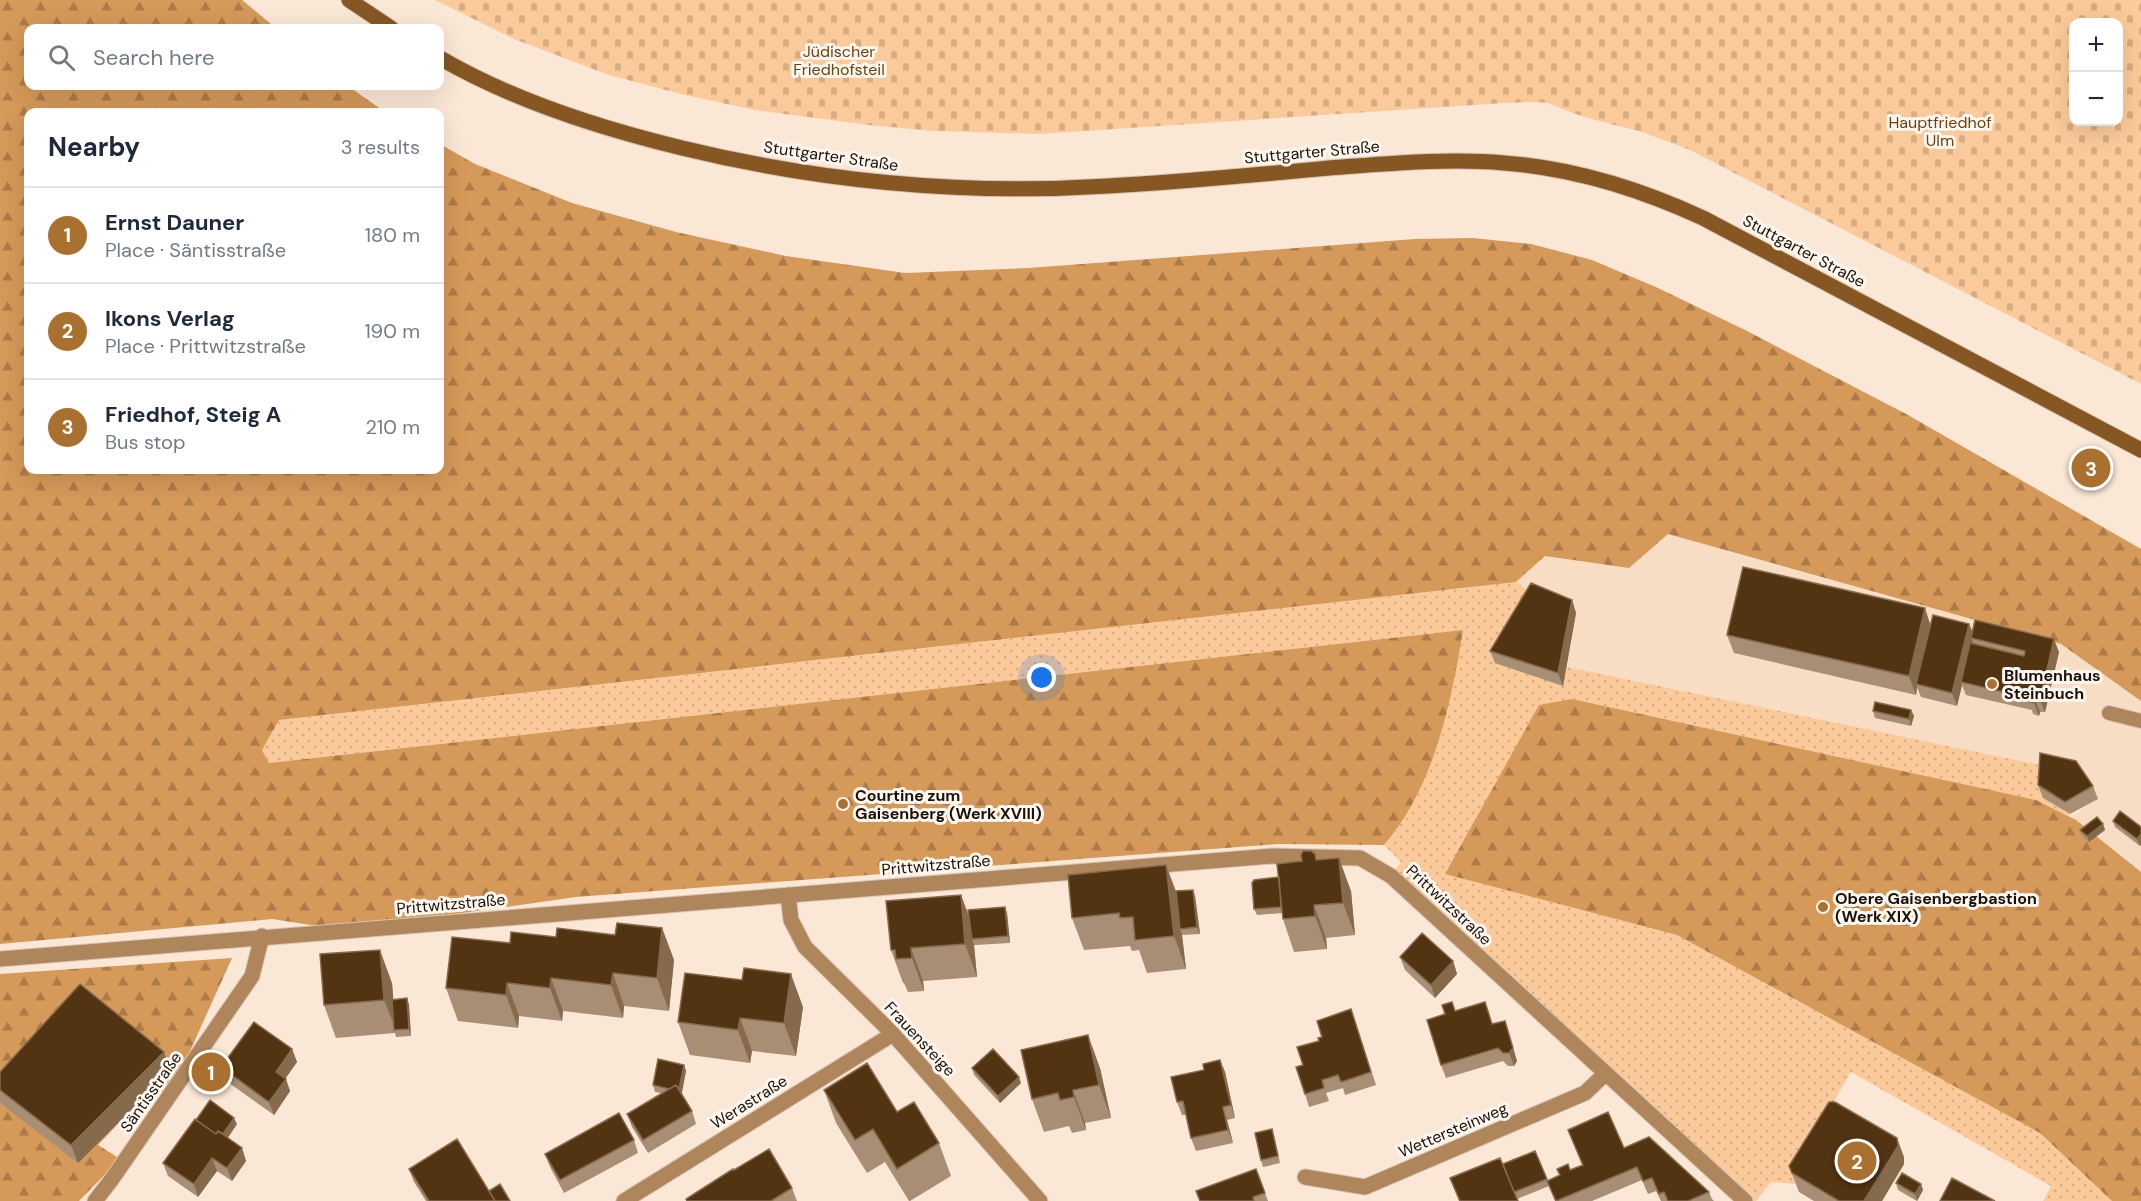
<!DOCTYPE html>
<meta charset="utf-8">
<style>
:root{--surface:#fff;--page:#f6f6f7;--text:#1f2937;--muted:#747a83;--line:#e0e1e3;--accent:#a9702f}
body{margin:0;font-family:"DM Sans",sans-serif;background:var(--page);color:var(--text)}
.controls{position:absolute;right:18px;top:18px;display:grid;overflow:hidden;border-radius:12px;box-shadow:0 6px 24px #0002}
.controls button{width:54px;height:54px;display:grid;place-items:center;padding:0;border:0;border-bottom:2px solid var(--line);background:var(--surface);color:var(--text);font:30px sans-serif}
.you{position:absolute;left:1042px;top:678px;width:21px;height:21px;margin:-15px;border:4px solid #fff;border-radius:50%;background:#1a73e8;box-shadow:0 0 0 9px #1a73e833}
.badge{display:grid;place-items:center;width:39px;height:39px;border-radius:50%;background:var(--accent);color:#fff;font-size:20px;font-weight:700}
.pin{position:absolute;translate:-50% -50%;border:3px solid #fff;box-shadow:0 2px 6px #0006}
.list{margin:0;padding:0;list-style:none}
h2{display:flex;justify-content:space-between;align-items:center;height:78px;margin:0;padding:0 24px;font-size:26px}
h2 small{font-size:20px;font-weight:400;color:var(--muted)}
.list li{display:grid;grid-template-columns:39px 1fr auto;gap:18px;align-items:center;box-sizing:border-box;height:96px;padding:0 24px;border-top:2px solid var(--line)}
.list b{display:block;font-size:22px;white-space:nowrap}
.list p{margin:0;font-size:20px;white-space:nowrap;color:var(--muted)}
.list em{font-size:20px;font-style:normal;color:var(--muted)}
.icon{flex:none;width:33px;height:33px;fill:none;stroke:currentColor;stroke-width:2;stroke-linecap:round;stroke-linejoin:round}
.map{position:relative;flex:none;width:2141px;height:1201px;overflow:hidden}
.search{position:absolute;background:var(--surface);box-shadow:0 6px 24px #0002;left:24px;top:24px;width:420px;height:66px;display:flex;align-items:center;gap:15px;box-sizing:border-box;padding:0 21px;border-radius:12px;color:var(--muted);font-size:22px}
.panel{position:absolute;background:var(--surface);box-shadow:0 6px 24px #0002;left:24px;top:108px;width:420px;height:366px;border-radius:12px}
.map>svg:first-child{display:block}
.built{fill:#f6ddc4}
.green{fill:url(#green-dots)}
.forest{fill:url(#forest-firs)}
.cemetery{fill:url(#cemetery-stones);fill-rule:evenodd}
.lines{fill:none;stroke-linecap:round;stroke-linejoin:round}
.service-casing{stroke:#d7c5b5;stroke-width:16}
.minor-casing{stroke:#d7c5b5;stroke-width:17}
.secondary-casing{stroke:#d7c5b5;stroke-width:17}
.service{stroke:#af865c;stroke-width:14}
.minor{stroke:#af865c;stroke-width:15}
.secondary{stroke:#865722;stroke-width:15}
.wall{fill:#a78e74}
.shaded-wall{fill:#856a4c}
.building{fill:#533412;stroke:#856a4c;stroke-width:1.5}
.poi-dot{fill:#a9702f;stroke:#fff7ef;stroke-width:2}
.labels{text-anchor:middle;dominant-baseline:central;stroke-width:6;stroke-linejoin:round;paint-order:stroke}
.park-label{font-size:16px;fill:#6a4211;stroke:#fff7ef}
.street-label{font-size:16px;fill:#18120b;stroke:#fff7ef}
.poi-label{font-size:16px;font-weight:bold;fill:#18120b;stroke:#fff7ef;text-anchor:start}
</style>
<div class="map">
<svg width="2141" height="1201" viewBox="0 0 2141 1201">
<defs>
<pattern id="green-dots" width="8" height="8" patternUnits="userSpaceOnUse" patternTransform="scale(1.5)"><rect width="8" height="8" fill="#fbca9a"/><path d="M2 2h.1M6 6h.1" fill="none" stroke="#d6ac83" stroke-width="1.8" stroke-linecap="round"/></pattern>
<pattern id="forest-firs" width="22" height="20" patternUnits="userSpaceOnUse" patternTransform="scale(1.5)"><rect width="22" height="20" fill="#d59959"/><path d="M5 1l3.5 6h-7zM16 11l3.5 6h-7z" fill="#ac7b48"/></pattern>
<pattern id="cemetery-stones" width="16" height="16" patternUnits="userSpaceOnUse" patternTransform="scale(1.5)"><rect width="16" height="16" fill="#fbca9a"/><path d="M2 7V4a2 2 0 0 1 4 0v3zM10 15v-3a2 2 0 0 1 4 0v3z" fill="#d6ac83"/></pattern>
</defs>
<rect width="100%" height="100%" fill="#fbe7d5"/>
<!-- built -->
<path class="built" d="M1668,534L2061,644L2141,701V872L2071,817L2097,799L2045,766L1567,667L1576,613L1535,596L1516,582L1545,556L1629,568Z"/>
<!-- green -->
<path class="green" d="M1516,582L1535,596L1562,686L1567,667L2045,766L2043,798L2070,814L2068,816L2036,800L1572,699L1446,874L1677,935L2040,1133L2112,1201H2043L2051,1186L1851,1072L1807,1147L1796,1184L1771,1182L1756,1201H1745L1391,876L1401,862L1384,845L1397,829L1463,630L269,763L262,750L279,720Z"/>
<!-- forest -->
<path class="forest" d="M0,0H242L276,28H28V86H348L385,112H28V470H440V144L475,164L572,203L676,232L786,256L905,273L1029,268L1415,239L1473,238L1531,244L1592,260L1658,288L1747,331L1908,415L2141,549V701L2061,644L1668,534L1629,568L1545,556L1516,582L279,720L262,750L269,763L1463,630C1451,704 1434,787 1384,845L1279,844L576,897L343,930L272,919L0,944Z
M1572,699L2036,800L2076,820L2141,872V1201H2112L2040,1133L1677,935L1445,874L1539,705Z
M232,958L172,1091L150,1090L98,1145L120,1159L79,1201H0V974Z"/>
<!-- cemetery -->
<path class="cemetery" d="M435,0H2141V384L1688,149L1642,132L1584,117L1547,103L1535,102L1504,103L1039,134L933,131L869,125L755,110L685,95L609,75L514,39ZM2074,22H2118V122H2074Z"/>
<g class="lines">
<!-- service casing -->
<g class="service-casing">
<path id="service" d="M2109,713L2141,721"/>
</g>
<!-- minor casing -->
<g class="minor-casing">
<path id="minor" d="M788,895L791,920L805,947L893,1034L1040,1201
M0,959L1273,856L1360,858L1391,876L1745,1201
M1305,1177L1365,1187L1585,1093L1605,1074
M95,1201L112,1179L252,976L262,936
M624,1201L893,1034"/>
</g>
<!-- secondary casing -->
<g class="secondary-casing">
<path id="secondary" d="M349,0L391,28
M440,58C514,101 599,128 682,148C822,182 965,195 1108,186C1182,182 1255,175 1329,168C1387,164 1445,158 1504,163C1574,168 1640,189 1703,218L2141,450"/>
</g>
<!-- service -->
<use href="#service" class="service"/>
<!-- minor -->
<use href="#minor" class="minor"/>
<!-- secondary -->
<use href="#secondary" class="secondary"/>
</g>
<!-- wall -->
<path class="wall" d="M1572,600L1576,613L1563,686L1495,663L1490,651Z
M1969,624L1973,632L2059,652L2045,712H2040L2039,716L2033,714L2032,710L1966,695L1962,685L1957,706L1921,697L1917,687L1916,695L1734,653L1727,635Z
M1911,710L1914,716L1911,726L1875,718L1873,711Z
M2038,785L2093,786L2098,799L2070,814L2043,798Z
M2113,821L2141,827V844L2140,846L2115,827Z
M2103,824L2105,830L2089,842L2082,836L2080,830Z
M1317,860L1351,891L1355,935L1326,938L1327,949L1294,952L1283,919L1282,913L1257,915L1254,909L1279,877Z
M1166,865L1176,891L1195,896L1200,934L1182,935L1186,969L1147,973L1139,950L1132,951L1130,946L1084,950L1072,918Z
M961,895L969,917L1007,913L1010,943L975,945H974L977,977L923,981L924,991L908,992L904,983H903L891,950Z
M662,928L674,960L669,1011L624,1006L623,1018L563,1011L562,1021L519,1016L518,1028L458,1021L446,988L510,943L556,937L615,935Z
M1400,957L1453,961L1457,974L1435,998L1405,970Z
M392,983L393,999L407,998L409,1005L411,1036L396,1037L395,1033L336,1038L324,1005Z
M1452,1002L1455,1011L1493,1024L1505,1021L1517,1061L1514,1066H1508L1503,1061L1446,1078L1441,1065L1445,1014Z
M803,1007L796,1056L752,1051L750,1063L690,1055L678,1022Z
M1351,1009L1376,1085L1345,1095L1343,1088L1326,1093L1329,1101L1309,1107L1305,1094L1303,1065L1319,1041Z
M292,1049L297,1062L285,1078L290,1091L274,1115L225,1080L221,1067Z
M1220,1060L1225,1072L1235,1118L1227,1120L1233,1143L1196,1151L1191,1138L1186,1115H1182L1177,1102L1204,1070Z
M684,1065L686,1071L681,1094L692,1111L696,1124L648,1153L632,1127L627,1114L661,1093L655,1092L653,1085Z
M972,1068L1021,1083L1000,1103L974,1075Z
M1100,1068L1111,1118L1085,1123L1086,1130L1072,1133L1069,1126L1044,1132L1032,1099Z
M170,1071L78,1163L0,1103V1072Z
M824,1090L897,1112L939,1143L951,1176L910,1201H909L885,1162L867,1173L836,1123Z
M237,1124L228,1138L242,1148L246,1161L232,1181L217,1171L198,1197L168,1176L163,1163Z
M1568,1130L1624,1148L1709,1192L1712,1199L1714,1201H1661L1656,1191L1648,1194L1642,1180L1592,1201H1555L1549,1186L1517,1199L1518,1201H1459L1450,1178L1503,1164L1535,1151L1547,1181L1560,1176L1557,1169L1570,1170L1582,1165Z
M1274,1136L1280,1163L1263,1167L1261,1160Z
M634,1140L638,1153L564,1193L550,1167L545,1154Z
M1904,1157V1164L1882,1201H1814L1799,1192L1789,1166Z
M409,1169L489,1191L510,1201H426L414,1182Z
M1256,1169L1268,1201H1200Z
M734,1170L792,1188L797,1201H687Z
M1896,1183L1921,1184L1923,1190L1917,1201L1898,1190Z"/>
<!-- shaded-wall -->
<path class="shaded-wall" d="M1572,600L1576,613L1563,686L1558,673Z
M1925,608L1931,627L1916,684L1917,687L1916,695L1909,676Z
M1969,624L1974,637L1971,638L1973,642L1963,682H1961L1962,685L1957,706L1952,693Z
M2054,639L2059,652L2045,712L2040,700Z
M2035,699L2040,712L2039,716L2034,703Z
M1911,710L1914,716L1911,726L1909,719Z
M2103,824L2105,830L2089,842L2087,836Z
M2141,834V844L2140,846L2137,839Z
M1339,858L1351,891L1355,935L1343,903Z
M1166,865L1178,898L1180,929L1182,935L1186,969L1174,936Z
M1193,890L1195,896L1200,934L1197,927Z
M961,895L973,928L972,939L974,945L977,977L965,944Z
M1314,905L1326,938L1327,949L1315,916Z
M1005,907L1007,913L1010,943L1008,936Z
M662,928L674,960L669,1011L657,978Z
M911,948L923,981L924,991L912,958Z
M380,950L392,983L396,1030L384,1000Z
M1453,961L1457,974L1435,998L1431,985Z
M613,973L624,1006L623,1018L611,985Z
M791,974L803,1007L796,1056L784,1023Z
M551,978L563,1011L562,1021L550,988Z
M507,983L519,1016L518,1028L506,995Z
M407,998L409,1005L411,1036L409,1029Z
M740,1018L752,1051L750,1063L738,1030Z
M1505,1021L1517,1061L1514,1066L1509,1053Z
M1088,1035L1100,1068L1111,1118L1099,1085Z
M292,1049L297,1062L281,1085L276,1072Z
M164,1052L170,1071L78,1163L71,1145Z
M1220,1060L1225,1072L1235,1118L1231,1105Z
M684,1065L686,1071L681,1098L678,1091Z
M1019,1077L1021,1083L1000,1103L998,1096Z
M286,1079L290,1091L274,1115L269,1102Z
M1073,1090L1085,1123L1086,1130L1074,1097Z
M1223,1107L1227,1120L1233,1143L1228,1130Z
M234,1118L237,1124L221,1147L218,1141Z
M1897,1138L1904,1157V1164L1882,1201H1864Z
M242,1148L246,1161L232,1181L227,1168Z
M212,1158L217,1171L198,1197L194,1184Z
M1921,1184L1923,1190L1917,1201L1915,1194Z"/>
<!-- building -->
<path class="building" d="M1743,567L1925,608L1909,676L1727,635Z
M1531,583L1572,600L1558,673L1490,651Z
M1933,615L1969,624L1952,693L1916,684Z
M1975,620L2054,639L2040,700L2035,699L2034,703L2028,701L2029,698L1961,682L1970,643L2024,656L2025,651L1971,638Z
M1875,702L1911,710L1909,719L1873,711Z
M2040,753L2076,761L2093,786L2065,802L2038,785Z
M2120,811L2141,827V834L2137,839L2113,821Z
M2097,817L2103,824L2087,836L2080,830Z
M1303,851H1311L1315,854L1316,860L1339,858L1343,903L1314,905L1315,916L1283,919L1277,864L1302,861L1301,855Z
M1166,865L1174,936L1135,940L1133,917L1120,918L1119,913L1072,918L1068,875Z
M1279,877L1281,907L1254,909L1252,883L1254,880Z
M1193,890L1197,927L1180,929L1176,891Z
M961,895L965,944L911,948L912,958L896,959L895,950H891L886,901Z
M1005,907L1008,936L972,939L968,910Z
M617,923L662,928L657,978L613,973L611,985L551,978L550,988L507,983L506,995L446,988L452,937L510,943L511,932L556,937L557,928L615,935Z
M1422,933L1453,961L1431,985L1400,957Z
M380,950L384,1000L324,1005L320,954Z
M744,968L791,974L784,1023L740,1018L738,1030L678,1022L685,973L742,980Z
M80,984L164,1052L71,1145L0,1090V1072Z
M407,998L409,1029L394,1030L392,1000Z
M1452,1002L1455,1011L1485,1002L1492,1024L1505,1021L1513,1048L1509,1053H1503L1498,1048L1441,1065L1427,1020L1445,1014L1442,1005Z
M1351,1009L1371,1072L1341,1082L1338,1075L1322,1080L1324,1088L1305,1094L1296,1067L1303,1065L1297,1047L1319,1041L1318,1038L1322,1037L1317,1021Z
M254,1022L292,1049L276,1072L286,1079L269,1102L221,1067Z
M1088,1035L1099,1085L1073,1090L1074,1097L1060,1100L1058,1093L1032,1099L1021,1050Z
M993,1049L1019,1077L998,1096L972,1068Z
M658,1059L684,1065L679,1089L676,1085L669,1089L653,1085Z
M1220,1060L1231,1105L1223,1107L1228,1130L1191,1138L1183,1101L1177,1102L1171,1077L1204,1070L1203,1064Z
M867,1063L897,1112L914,1102L939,1143L897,1169L873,1129L855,1140L824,1090Z
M676,1085L692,1111L643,1140L627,1114Z
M210,1100L234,1118L223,1134L218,1131L216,1134L196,1120Z
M1829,1102H1835L1897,1138L1898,1146L1864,1201H1839L1792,1173L1789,1166Z
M1608,1112L1624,1148L1649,1137L1709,1192L1688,1201H1668L1664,1192L1659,1194L1652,1178L1643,1181L1637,1167L1556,1201L1547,1181L1560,1175L1557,1169L1568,1164L1570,1170L1583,1165L1568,1130Z
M619,1113L634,1140L560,1180L545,1154Z
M195,1119L216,1134L218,1131L242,1148L227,1168L212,1158L194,1184L163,1163Z
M1272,1129L1278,1156L1261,1160L1255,1133Z
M457,1139L495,1201H429L409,1169Z
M769,1149L792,1188L771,1201H687L686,1199L733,1169L734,1170Z
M1535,1151L1547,1179L1514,1192L1503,1164Z
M1500,1158L1518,1201H1460L1450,1178Z
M1256,1169L1265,1193L1253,1197L1254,1201H1200L1196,1191Z
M1902,1173L1921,1184L1915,1194L1896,1183Z
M1952,1178L1995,1201H1940Z
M500,1184L510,1201H495L489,1191Z"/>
<!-- markers -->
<g class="poi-dot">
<circle cx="1992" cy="684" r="6"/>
<circle cx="843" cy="804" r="6"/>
<circle cx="1823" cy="907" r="6"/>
</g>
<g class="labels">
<!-- park labels -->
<g class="park-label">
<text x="839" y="51">Jüdischer<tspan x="839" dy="18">Friedhofsteil</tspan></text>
<text x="1940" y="122">Hauptfriedhof<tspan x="1940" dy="18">Ulm</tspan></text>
</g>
<!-- street labels -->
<g class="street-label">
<text transform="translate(1312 152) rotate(-5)">Stuttgarter Straße</text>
<text transform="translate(831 156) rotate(8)">Stuttgarter Straße</text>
<text transform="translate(1804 251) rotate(28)">Stuttgarter Straße</text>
<text transform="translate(936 865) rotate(-5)">Prittwitzstraße</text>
<text transform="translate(451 904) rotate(-5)">Prittwitzstraße</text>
<text transform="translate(1449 905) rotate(43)">Prittwitzstraße</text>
<text transform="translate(920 1039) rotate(47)">Frauensteige</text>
<text transform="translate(151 1092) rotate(-55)">Säntisstraße</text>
<text transform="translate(749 1102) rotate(-32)">Werastraße</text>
<text transform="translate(1453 1130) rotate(-23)">Wettersteinweg</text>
</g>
<!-- poi labels -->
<g class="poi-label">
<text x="2004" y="675">Blumenhaus<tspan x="2004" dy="18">Steinbuch</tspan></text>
<text x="855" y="795">Courtine zum<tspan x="855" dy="18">Gaisenberg (Werk XVIII)</tspan></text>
<text x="1835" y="898">Obere Gaisenbergbastion<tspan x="1835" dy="18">(Werk XIX)</tspan></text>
</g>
</g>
</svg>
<div class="controls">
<button>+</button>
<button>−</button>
</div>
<div class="you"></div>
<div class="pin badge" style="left:211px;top:1072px">1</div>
<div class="pin badge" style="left:1857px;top:1161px">2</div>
<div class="pin badge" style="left:2091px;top:468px">3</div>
<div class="search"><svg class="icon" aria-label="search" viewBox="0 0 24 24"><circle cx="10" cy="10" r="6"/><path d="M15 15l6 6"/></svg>Search here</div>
<section class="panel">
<h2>Nearby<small>3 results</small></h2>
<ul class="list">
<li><span class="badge">1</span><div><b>Ernst Dauner</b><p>Place · Säntisstraße</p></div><em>180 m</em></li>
<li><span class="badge">2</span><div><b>Ikons Verlag</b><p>Place · Prittwitzstraße</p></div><em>190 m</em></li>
<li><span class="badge">3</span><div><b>Friedhof, Steig A</b><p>Bus stop</p></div><em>210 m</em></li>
</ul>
</section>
</div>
